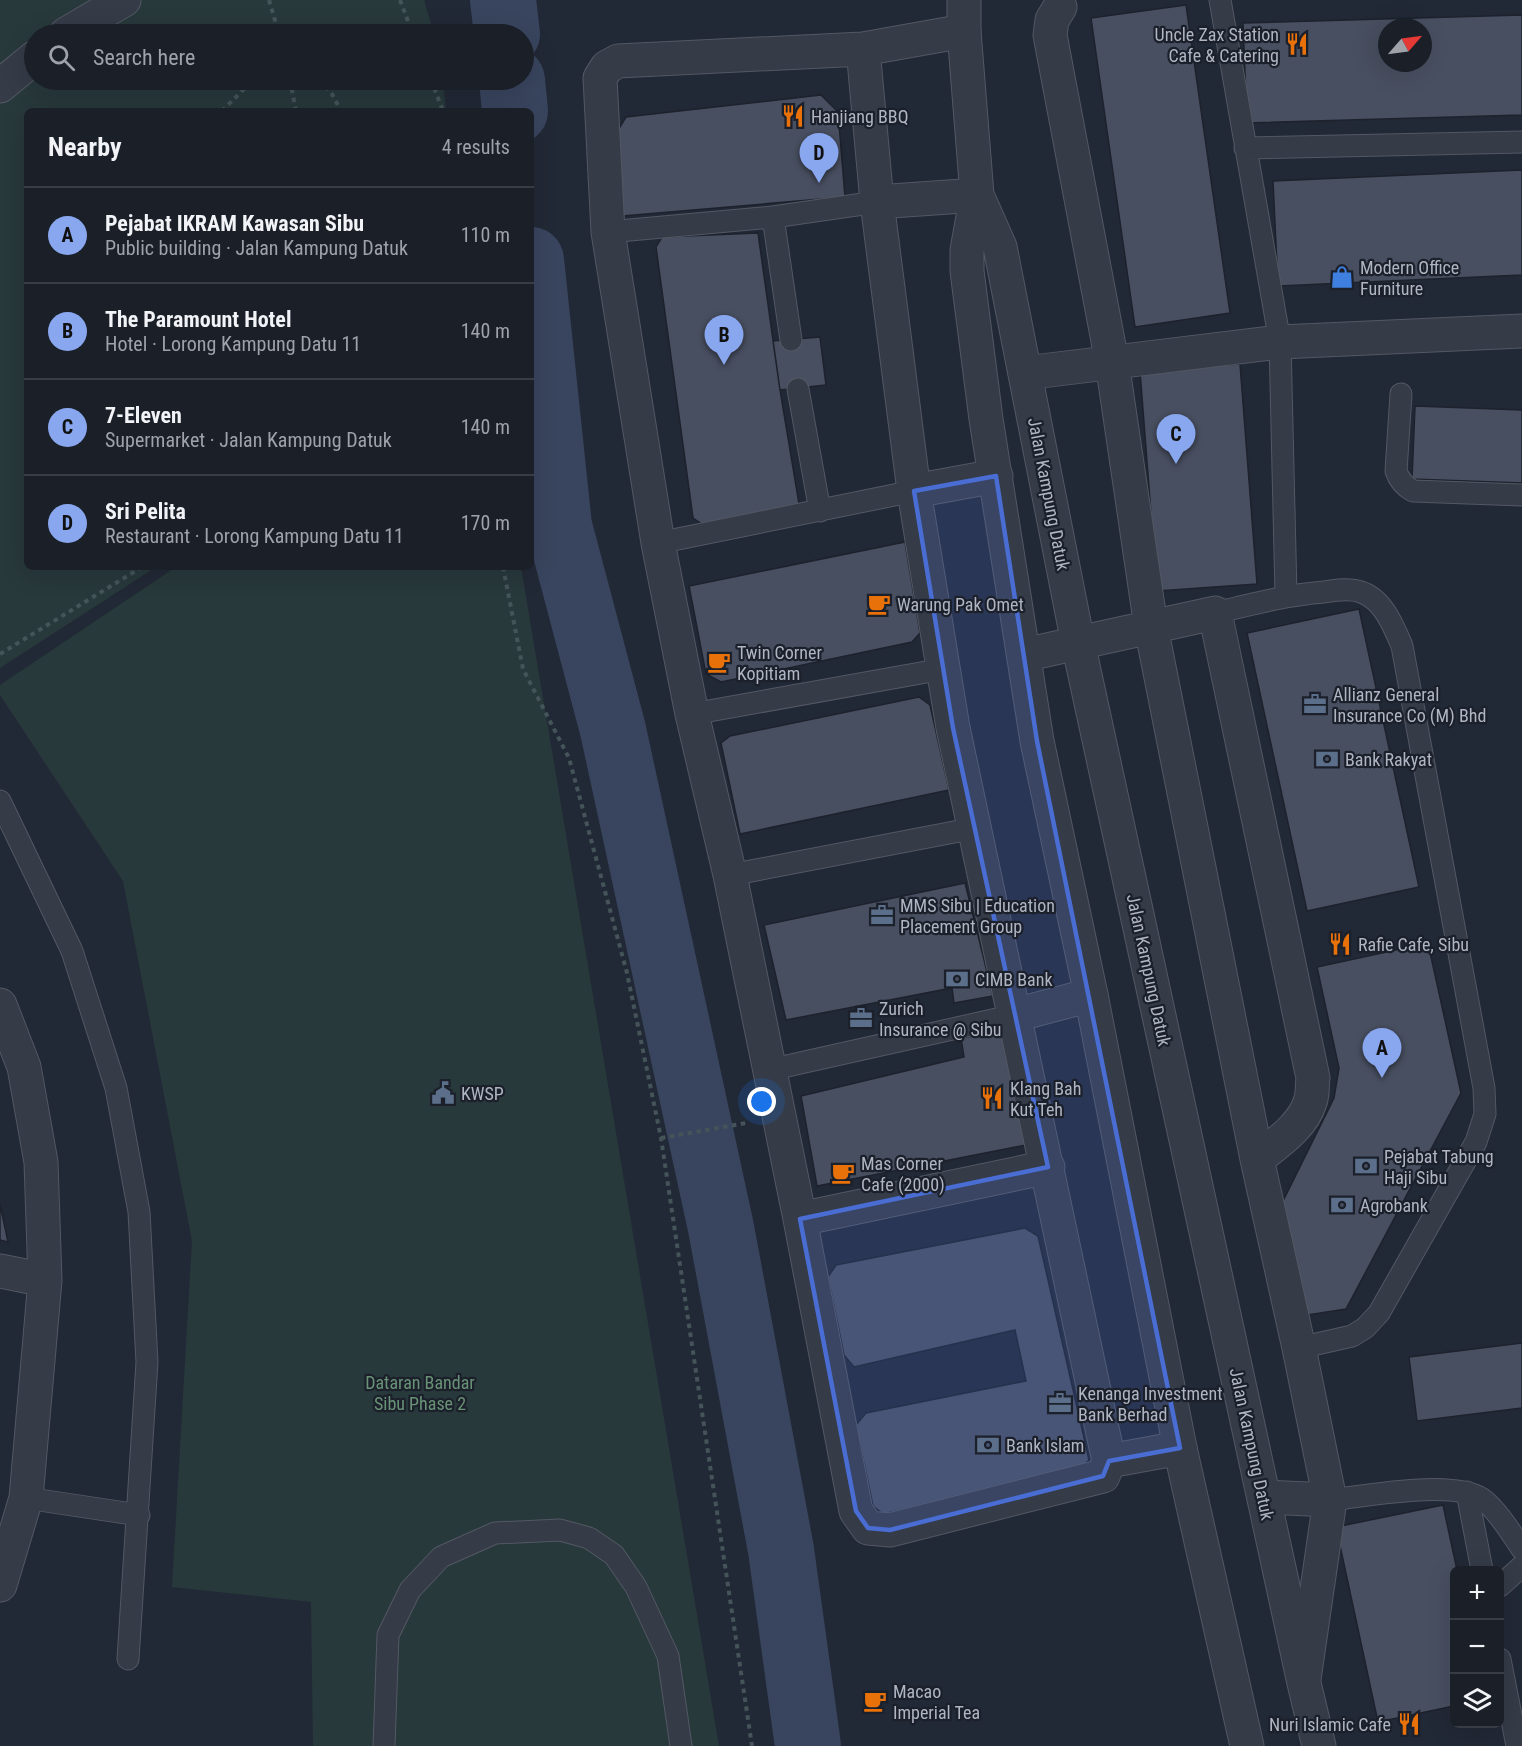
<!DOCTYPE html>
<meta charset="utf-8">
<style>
:root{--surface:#1a1f28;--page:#232730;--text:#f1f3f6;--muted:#9fa2a8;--line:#383d45;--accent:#89a7ef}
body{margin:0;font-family:"Roboto Condensed",sans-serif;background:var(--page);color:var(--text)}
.controls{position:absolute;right:18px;bottom:18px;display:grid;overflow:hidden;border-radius:9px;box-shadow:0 6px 24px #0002}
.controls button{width:54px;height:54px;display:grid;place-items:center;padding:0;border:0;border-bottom:2px solid var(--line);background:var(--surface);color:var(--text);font:30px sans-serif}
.compass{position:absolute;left:1378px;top:18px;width:54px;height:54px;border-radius:50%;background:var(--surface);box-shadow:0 6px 24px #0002;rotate:62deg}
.you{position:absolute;left:762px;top:1102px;width:21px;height:21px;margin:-15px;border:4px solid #fff;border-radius:50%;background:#1a73e8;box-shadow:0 0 0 9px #1a73e833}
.badge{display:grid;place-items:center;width:39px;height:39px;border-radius:50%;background:var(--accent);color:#111;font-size:20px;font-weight:700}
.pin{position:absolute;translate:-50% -50px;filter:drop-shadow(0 2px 3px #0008)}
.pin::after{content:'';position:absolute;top:32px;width:21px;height:18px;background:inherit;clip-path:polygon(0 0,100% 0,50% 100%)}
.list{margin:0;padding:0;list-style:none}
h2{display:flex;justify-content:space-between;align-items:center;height:78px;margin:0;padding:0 24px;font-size:26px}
h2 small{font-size:20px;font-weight:400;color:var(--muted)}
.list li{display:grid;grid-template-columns:39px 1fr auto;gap:18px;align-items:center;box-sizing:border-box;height:96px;padding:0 24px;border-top:2px solid var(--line)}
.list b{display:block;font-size:22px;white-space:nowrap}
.list p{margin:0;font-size:20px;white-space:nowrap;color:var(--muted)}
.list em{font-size:20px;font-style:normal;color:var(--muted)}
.icon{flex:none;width:33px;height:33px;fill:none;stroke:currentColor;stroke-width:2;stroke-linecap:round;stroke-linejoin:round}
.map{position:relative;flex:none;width:1522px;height:1746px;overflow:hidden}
.search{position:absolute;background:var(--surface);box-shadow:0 6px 24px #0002;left:24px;top:24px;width:510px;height:66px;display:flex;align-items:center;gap:15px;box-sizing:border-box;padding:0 21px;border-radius:33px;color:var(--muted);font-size:22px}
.panel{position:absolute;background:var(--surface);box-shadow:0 6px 24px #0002;left:24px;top:108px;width:510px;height:462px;border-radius:9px}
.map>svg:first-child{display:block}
.green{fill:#28393b}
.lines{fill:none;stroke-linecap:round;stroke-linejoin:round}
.river{stroke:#39455e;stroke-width:66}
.building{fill:#484f60;stroke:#1d222d;stroke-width:1.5;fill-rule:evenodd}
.service-casing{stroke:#535864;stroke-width:23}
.minor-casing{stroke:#535864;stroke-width:35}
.tertiary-casing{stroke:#535864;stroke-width:35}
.path{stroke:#455459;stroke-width:4;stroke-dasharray:4.5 4.5;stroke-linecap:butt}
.service{stroke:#353b47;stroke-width:21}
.minor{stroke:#353b47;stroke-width:33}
.tertiary{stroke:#353b47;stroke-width:33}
.marked{fill:#496dd2;fill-opacity:0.2;stroke:#496dd2;stroke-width:4.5;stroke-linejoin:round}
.labels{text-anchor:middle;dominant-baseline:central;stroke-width:4.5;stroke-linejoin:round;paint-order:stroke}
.poi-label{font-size:18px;fill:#b0b5c3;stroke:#1b202b;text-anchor:start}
.street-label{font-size:18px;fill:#b0b5c3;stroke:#1b202b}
.park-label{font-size:18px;fill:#699277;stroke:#1b202b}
</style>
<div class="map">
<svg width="1522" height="1746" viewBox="0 0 1522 1746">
<rect width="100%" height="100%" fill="#222936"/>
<!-- green -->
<path class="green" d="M0,0H424L434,34H34V80H443L446,111H27V567H156L0,668Z
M176,567H521L719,1746H313L311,1602L172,1587L192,1241L123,881L0,695V685Z"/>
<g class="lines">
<!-- river -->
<path class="river" d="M503,0L507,34
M512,80L515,111
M531,260L559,526L613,730L721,1228L781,1550L808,1746"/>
</g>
<!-- building -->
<path class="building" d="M1186,5L1230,313L1135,327L1091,18Z
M1522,15V115L1247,123L1243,23ZM1387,27H1423V63H1387Z
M821,95L838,112L845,197L622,216L615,135L626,117Z
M1522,170V275L1278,286L1273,181Z
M758,233L780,390L799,504L702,524L693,518L656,247L662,237Z
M820,337L826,385L780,390L773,341Z
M1240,364L1257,584L1157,591L1140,371Z
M1415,406L1522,410V483L1412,479Z
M905,542L920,633L912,642L721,682L706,674L689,586Z
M1359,609L1419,887L1307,911L1247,633Z
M919,697L930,705L949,790L740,834L721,743L730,736Z
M965,883L993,996L954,1003L952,988L786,1020L764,925Z
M1428,943L1461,1093L1346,1309L1301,1316L1282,1203L1334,1098L1339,1068L1317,967Z
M1001,1031L1026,1145L817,1186L801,1096L964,1057L961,1038Z
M0,1204L8,1242L0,1240Z
M1025,1228L1038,1236L1089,1460L1078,1471L883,1514L873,1506L856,1425L866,1413L1026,1381L1015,1330L854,1367L844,1355L828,1277L836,1265Z
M1522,1343V1408L1417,1421L1409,1357Z
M1443,1505L1457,1570H1454V1706L1378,1722L1336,1527Z"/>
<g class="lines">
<!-- service casing -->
<g class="service-casing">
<path id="service" d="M1220,0L1280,342L1286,595
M1245,148L1522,142
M773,217L791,340
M608,232L773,217L877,202
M798,389L820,511
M1401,394L1396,471C1399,480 1404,486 1413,491L1522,495
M658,543L914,491
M1215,613C1252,604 1286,595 1324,592C1336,590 1350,588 1361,592C1383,599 1394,627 1402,646L1484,1088L1485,1114L1476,1142L1379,1313L1365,1328L1352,1336L1299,1348
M692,714L943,669
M0,801L72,951L116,1088L139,1212L147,1362L128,1659
M730,875L975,828
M769,1070L1015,1015
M1467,1492L1482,1570
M26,1498L139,1515
M1330,1500C1365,1496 1459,1478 1485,1501C1500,1514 1511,1533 1522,1549
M1500,1586L1522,1566
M1500,1659L1517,1746
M384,1746L388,1635L410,1590L441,1557L495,1533L560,1530L589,1538L614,1555L636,1587L668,1656L681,1746"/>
</g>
<!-- minor casing -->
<g class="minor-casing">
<path id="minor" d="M1060,7L1052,20L1050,35L1112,362L1151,627L1257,1159L1299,1348L1330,1500L1304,1679
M66,34L124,0
M863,49L877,202L914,491L953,728L1109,1461L1103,1476L890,1530L868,1528L856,1511L800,1219L730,875L692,714L658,543L608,232L600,78L607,67L618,61L863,49L964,31
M0,86L34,58
M877,202L977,195
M1025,373L1280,342L1522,331
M914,491L996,476
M1078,643L1215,613L1313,1078C1312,1085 1313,1095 1310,1102C1303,1126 1276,1144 1257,1159
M0,1005L24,1067L41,1162L45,1280L26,1498L0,1585
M1015,1015L1091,995
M800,1219L1048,1167
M0,1271L45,1280
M1109,1461L1180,1448
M1264,1497L1330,1500"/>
</g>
<!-- tertiary casing -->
<g class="tertiary-casing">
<path id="tertiary" d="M964,0V31L977,195L967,250V271L986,419L1037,741L1091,995L1180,1448L1247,1746
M977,195L1000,247L1078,643L1304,1683L1319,1746
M1024,655L1078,643"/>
</g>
<!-- path -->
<path class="path" d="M269,0L279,34
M400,0L413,34
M290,80L296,111
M319,80L332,94L341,111
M431,80L443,111
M222,111L253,80
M503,567L523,669L569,758L627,973L661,1138L752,1746
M0,654L142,567
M661,1138L746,1123"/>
<!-- service -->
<use href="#service" class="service"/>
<!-- minor -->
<use href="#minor" class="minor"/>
<!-- tertiary -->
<use href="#tertiary" class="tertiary"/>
</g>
<!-- marked area -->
<path class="marked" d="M996,476L1037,741L1180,1448L1109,1461L1103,1476L890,1530L868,1528L856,1511L800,1219L1048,1167L953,728L914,491Z"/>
<!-- icons -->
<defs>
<g id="restaurant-bare" transform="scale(1.8)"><path d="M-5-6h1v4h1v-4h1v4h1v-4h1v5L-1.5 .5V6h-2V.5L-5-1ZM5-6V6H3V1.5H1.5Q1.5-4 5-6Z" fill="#e8710a" stroke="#1b202b" stroke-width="2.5" paint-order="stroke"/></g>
<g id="shop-bare" transform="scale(1.8)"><path d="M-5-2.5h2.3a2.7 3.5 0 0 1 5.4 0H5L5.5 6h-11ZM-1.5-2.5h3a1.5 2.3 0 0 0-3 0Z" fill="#3f7fe0" stroke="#1b202b" stroke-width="2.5" paint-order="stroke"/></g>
<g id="cafe-bare" transform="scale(1.8)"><path d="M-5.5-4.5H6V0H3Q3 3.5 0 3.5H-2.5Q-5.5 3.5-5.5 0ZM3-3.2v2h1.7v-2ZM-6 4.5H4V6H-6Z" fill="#e8710a" stroke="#1b202b" stroke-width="2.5" paint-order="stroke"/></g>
<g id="office-bare" transform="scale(1.8)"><path d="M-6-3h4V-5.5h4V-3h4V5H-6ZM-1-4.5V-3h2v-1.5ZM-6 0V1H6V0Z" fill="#5c6f8a" stroke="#1b202b" stroke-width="2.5" paint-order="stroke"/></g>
<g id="bank-bare" transform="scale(1.8)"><path d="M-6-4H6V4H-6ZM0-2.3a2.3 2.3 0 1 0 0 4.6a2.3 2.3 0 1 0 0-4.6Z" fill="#5c6f8a" stroke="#1b202b" stroke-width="2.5" paint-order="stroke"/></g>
<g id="civic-bare" transform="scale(1.8)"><path d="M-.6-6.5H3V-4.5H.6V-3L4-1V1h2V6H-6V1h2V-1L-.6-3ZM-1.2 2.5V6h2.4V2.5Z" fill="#5c6f8a" stroke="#1b202b" stroke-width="2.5" paint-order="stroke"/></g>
</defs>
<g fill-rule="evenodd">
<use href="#restaurant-bare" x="1297" y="44"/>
<use href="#restaurant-bare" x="793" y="116"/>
<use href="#shop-bare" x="1342" y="277"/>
<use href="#cafe-bare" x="879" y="604"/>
<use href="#cafe-bare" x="719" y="662"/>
<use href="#office-bare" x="1315" y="704"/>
<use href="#bank-bare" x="1327" y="759"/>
<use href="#office-bare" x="882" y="915"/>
<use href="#restaurant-bare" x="1340" y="944"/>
<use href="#bank-bare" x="957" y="979"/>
<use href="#office-bare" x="861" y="1018"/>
<use href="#civic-bare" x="443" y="1093"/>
<use href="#restaurant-bare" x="992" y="1098"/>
<use href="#bank-bare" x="1366" y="1166"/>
<use href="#cafe-bare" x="843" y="1173"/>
<use href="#bank-bare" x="1342" y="1205"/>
<use href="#office-bare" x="1060" y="1403"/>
<use href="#bank-bare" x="988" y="1445"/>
<use href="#cafe-bare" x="875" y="1701"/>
<use href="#restaurant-bare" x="1409" y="1724"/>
</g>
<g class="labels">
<!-- poi labels -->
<g class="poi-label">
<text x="1279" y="34" text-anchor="end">Uncle Zax Station<tspan x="1279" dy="21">Cafe &amp; Catering</tspan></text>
<text x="811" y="116">Hanjiang BBQ</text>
<text x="1360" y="267">Modern Office<tspan x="1360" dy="21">Furniture</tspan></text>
<text x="897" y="604">Warung Pak Omet</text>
<text x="737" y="652">Twin Corner<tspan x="737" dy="21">Kopitiam</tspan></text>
<text x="1333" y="694">Allianz General<tspan x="1333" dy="21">Insurance Co (M) Bhd</tspan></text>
<text x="1345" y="759">Bank Rakyat</text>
<text x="900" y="905">MMS Sibu | Education<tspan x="900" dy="21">Placement Group</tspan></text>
<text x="1358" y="944">Rafie Cafe, Sibu</text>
<text x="975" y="979">CIMB Bank</text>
<text x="879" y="1008">Zurich<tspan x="879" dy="21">Insurance @ Sibu</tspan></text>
<text x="1010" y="1088">Klang Bah<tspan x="1010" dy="21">Kut Teh</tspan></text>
<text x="461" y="1093">KWSP</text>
<text x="1384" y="1156">Pejabat Tabung<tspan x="1384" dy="21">Haji Sibu</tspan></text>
<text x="861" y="1163">Mas Corner<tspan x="861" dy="21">Cafe (2000)</tspan></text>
<text x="1360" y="1205">Agrobank</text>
<text x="1078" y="1393">Kenanga Investment<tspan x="1078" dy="21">Bank Berhad</tspan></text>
<text x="1006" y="1445">Bank Islam</text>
<text x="893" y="1691">Macao<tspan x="893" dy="21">Imperial Tea</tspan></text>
<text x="1391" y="1724" text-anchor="end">Nuri Islamic Cafe</text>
</g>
<!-- street labels -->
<g class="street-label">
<text transform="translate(1049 494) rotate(79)">Jalan Kampung Datuk</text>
<text transform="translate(1149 970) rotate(78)">Jalan Kampung Datuk</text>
<text transform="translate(1252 1444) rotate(78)">Jalan Kampung Datuk</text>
</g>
<!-- park labels -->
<g class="park-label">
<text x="420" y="1382">Dataran Bandar<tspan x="420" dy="21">Sibu Phase 2</tspan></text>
</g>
</g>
</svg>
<div class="controls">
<button>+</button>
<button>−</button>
<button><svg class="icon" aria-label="layers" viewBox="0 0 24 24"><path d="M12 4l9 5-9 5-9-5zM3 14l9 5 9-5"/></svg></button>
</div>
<svg class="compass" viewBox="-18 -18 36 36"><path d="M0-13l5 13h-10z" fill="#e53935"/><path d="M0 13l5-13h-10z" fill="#9fa2a8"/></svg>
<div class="you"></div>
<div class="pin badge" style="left:1382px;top:1078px">A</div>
<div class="pin badge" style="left:724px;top:365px">B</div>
<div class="pin badge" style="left:1176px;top:464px">C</div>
<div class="pin badge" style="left:819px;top:183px">D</div>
<div class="search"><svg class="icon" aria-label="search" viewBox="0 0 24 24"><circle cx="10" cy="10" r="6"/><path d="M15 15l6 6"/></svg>Search here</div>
<section class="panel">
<h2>Nearby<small>4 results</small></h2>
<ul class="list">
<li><span class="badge">A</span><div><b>Pejabat IKRAM Kawasan Sibu</b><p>Public building · Jalan Kampung Datuk</p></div><em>110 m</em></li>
<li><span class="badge">B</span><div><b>The Paramount Hotel</b><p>Hotel · Lorong Kampung Datu 11</p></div><em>140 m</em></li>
<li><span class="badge">C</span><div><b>7-Eleven</b><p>Supermarket · Jalan Kampung Datuk</p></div><em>140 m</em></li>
<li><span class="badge">D</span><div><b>Sri Pelita</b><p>Restaurant · Lorong Kampung Datu 11</p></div><em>170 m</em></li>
</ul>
</section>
</div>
